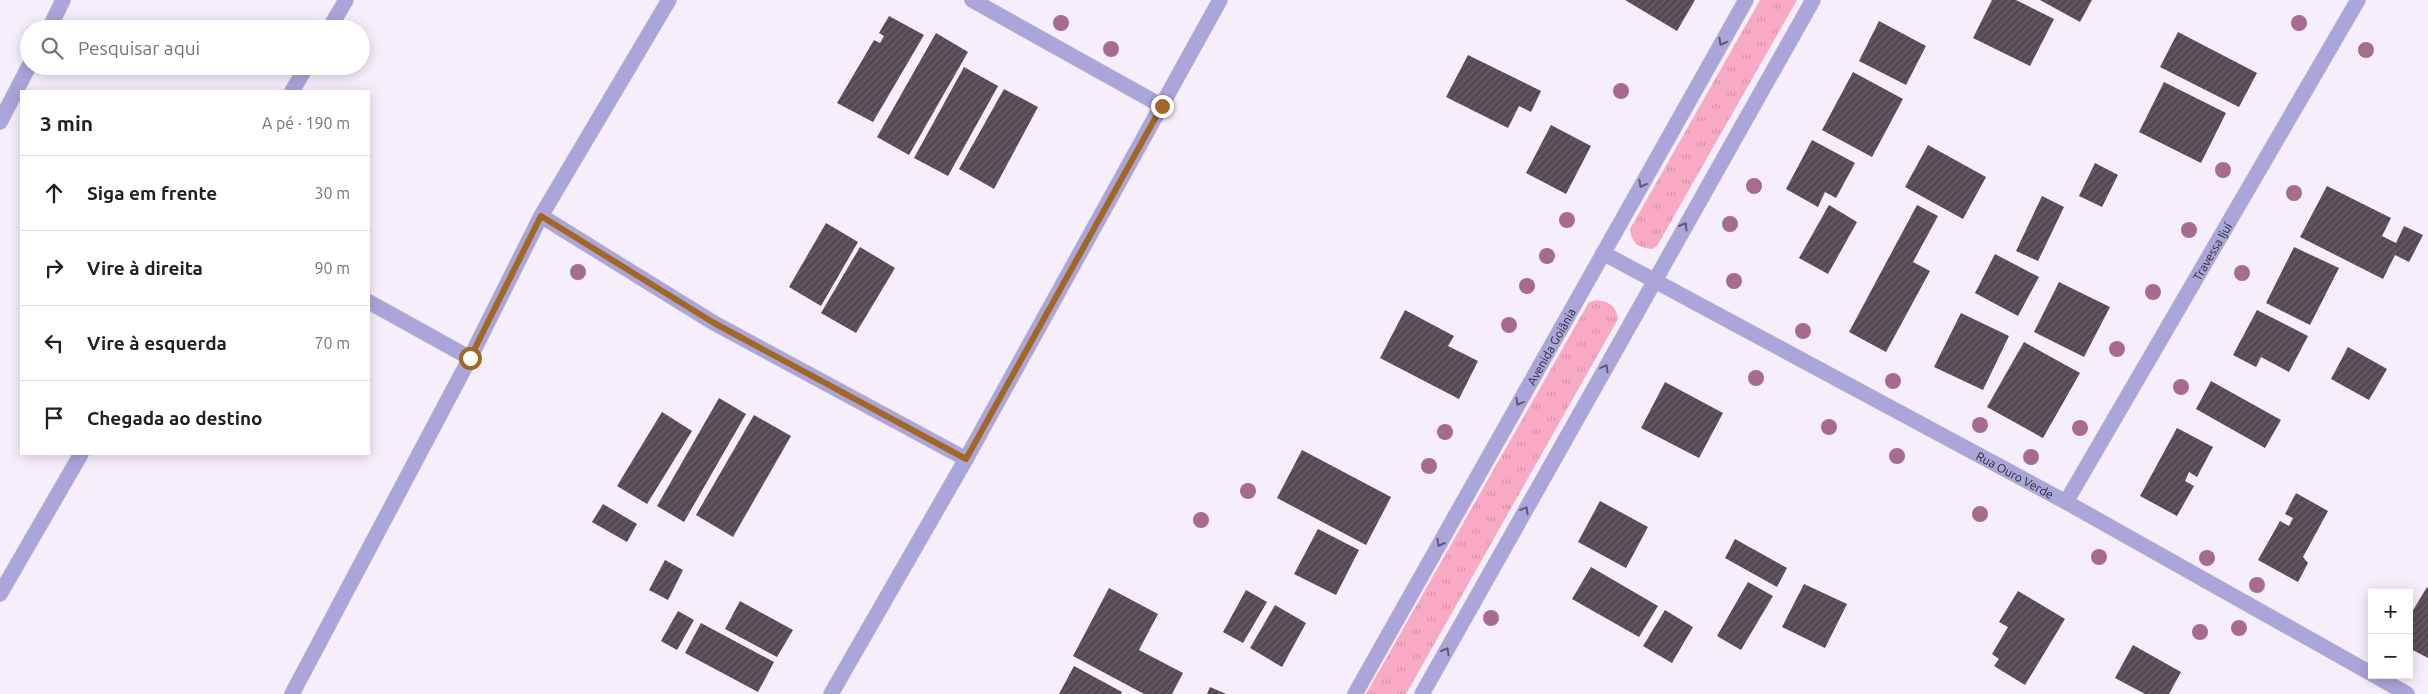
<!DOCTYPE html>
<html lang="pt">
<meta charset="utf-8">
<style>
:root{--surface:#fff;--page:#f2f2f2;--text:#202124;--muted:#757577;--line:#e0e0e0}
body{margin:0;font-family:Ubuntu,sans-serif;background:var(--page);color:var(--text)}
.controls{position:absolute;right:15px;bottom:15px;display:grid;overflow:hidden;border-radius:0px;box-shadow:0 2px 12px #0003}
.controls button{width:45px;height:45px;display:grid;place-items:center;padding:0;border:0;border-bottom:1px solid var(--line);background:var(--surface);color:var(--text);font:25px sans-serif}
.stop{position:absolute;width:15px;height:15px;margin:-11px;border:4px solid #a06725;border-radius:50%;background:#fff}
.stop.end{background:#a06725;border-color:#fff;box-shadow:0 1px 5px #0008}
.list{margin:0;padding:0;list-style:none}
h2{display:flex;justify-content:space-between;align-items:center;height:65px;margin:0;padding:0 20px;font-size:21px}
h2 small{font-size:16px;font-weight:400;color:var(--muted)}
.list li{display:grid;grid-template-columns:32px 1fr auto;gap:15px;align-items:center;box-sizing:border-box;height:75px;padding:0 20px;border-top:1px solid var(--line)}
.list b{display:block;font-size:19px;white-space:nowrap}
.list em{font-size:16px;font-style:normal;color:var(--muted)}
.icon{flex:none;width:28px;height:28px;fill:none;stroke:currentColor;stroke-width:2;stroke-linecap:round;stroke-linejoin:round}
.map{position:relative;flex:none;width:2428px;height:694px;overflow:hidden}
.search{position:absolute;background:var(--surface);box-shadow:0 2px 12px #0003;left:20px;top:20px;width:350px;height:55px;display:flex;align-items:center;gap:12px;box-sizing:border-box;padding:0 18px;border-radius:28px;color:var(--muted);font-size:19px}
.panel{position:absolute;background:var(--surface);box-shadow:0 2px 12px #0003;left:20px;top:90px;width:350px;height:365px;border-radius:0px}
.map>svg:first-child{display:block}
.grass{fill:url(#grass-tufts)}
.building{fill:url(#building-hatch)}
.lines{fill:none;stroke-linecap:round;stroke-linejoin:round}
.street-casing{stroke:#d2cbd6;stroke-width:16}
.street{stroke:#aba5d9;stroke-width:15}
.tree{fill:#a66b8e}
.oneway{stroke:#5f5b72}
.route{stroke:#a06725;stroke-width:6}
.labels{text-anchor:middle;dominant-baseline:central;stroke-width:5;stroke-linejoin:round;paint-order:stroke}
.street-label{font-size:12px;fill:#2c292e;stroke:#f6eefb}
</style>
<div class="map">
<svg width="2428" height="694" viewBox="0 0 2428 694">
<defs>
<pattern id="grass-tufts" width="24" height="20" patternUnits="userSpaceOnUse" patternTransform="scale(1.25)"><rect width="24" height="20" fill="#f8aac4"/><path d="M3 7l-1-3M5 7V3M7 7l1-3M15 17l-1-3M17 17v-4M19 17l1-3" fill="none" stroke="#d592a9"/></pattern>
<pattern id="building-hatch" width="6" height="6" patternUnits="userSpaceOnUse" patternTransform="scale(1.25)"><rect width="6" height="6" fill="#554a52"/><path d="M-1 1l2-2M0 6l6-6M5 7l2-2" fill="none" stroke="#6a6168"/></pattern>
</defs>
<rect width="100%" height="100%" fill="#f6eefb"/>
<!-- grass -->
<path class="grass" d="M1760,0H1797L1657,246L1652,249C1638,247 1632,244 1630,229Z
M1597,300C1609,302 1616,305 1618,319L1406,694H1366L1589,302Z"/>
<!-- building -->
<path class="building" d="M1625,0H1695L1677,31Z
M1992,0H2016L2054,19L2030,66L1973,38Z
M2040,0H2092L2080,22Z
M889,16L924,35L873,122L837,103L874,40L880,43L884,36L879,33Z
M1879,21L1926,46L1906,85L1859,61Z
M2178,32L2257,73L2239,107L2160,67Z
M936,33L968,52L909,155L877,137Z
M1468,55L1541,91L1531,112L1519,106L1508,128L1446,97Z
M964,67L998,86L948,176L914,158Z
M1853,72L1903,99L1872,157L1822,130Z
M2164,82L2226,113L2201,163L2139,132Z
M1004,89L1038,107L994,189L959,169Z
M1551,125L1591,146L1566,194L1526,173Z
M1812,140L1855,163L1836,198L1825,192L1818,207L1786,189Z
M1928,145L1986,177L1963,219L1905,187Z
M2095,163L2118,175L2102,207L2079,196Z
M2327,186L2391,218L2382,236L2396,243L2404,226L2423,235L2409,262L2395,255L2383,279L2300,237Z
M2042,196L2064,207L2038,261L2016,251Z
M1829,205L1857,222L1828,274L1799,258Z
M1917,205L1938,216L1913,262L1930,271L1886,352L1849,332Z
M826,223L858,242L821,306L789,287Z
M860,247L895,268L856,333L821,313Z
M2294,247L2339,268L2310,325L2266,303Z
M1995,254L2039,277L2018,316L1975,293Z
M2059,282L2110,307L2084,357L2034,332Z
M1405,310L1454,336L1448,346L1478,361L1459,399L1380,358Z
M2257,310L2308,336L2289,372L2261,357L2256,367L2233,355Z
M1961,313L2009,336L1983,390L1934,367Z
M2024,342L2080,373L2043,438L1987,407Z
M2348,347L2387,369L2369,400L2331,379Z
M2211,381L2281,420L2265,448L2196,409Z
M1665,382L1723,413L1699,458L1641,428Z
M719,398L746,414L684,522L657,506Z
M662,412L692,431L647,504L617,486Z
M754,415L791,436L733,537L696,515Z
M2177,428L2213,447L2197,477L2189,472L2185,481L2194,486L2177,516L2140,496Z
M1302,450L1391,497L1366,545L1277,498Z
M2296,493L2328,511L2303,557L2308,563L2298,582L2258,560L2280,521L2289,526L2293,518L2285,514Z
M1600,501L1648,527L1626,568L1578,542Z
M603,504L637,524L627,542L592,522Z
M1318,529L1359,550L1336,595L1294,574Z
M1735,539L1787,568L1777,587L1725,558Z
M665,560L683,570L668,600L649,590Z
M1591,567L1658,606L1639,637L1572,599Z
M1748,582L1773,596L1741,650L1717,636Z
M1804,584L1847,604L1825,648L1782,627Z
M2427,587L2428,588V658L2409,648V617Z
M1109,588L1158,614L1139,650L1183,673L1172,694H1144L1073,656Z
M1246,590L1267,602L1243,643L1223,632Z
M2018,591L2065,619L2025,685L1994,666L1999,659L1992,654L2008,627L1999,622Z
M740,601L793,630L777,657L725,629Z
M1275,605L1306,623L1282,667L1250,648Z
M1665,610L1693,627L1672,663L1643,646Z
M678,611L694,620L677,650L661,641Z
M701,623L774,662L758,692L685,653Z
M2133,645L2181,672L2169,694H2145L2115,678Z
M1074,666L1122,692L1121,694H1059Z
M1210,687L1226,694H1207Z"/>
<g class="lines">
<!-- street casing -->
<g class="street-casing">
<g id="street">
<path d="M972,0L1162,106"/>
<path d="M49,29L63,0"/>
<path d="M329,29L346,0"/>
<path d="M292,91L307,66"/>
<path d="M0,122L29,66"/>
<path d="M541,216L714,323L966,459"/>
<path id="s1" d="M1603,253L2066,502L2372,674"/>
<path d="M369,302L470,358"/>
<path id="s2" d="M2066,502L2358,0"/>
<path d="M0,594L81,454"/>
<path d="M2374,675L2407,694"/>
<path d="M292,694L470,358L541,216L669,0"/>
<path d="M831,694L966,459L1220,0"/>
<path id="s3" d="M1355,694L1746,0"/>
<path d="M1422,694L1813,0"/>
</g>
</g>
<!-- street -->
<use href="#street" class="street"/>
</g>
<!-- trees -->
<g class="tree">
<circle cx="1061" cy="23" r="8"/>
<circle cx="2299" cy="23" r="8"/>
<circle cx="1111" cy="49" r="8"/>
<circle cx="2366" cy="50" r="8"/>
<circle cx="1621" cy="91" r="8"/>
<circle cx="2223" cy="170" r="8"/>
<circle cx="1754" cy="186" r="8"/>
<circle cx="2294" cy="193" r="8"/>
<circle cx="1567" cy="220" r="8"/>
<circle cx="1730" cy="224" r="8"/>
<circle cx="2189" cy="230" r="8"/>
<circle cx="1547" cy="256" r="8"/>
<circle cx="578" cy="272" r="8"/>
<circle cx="2242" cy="273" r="8"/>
<circle cx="1734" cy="281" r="8"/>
<circle cx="1527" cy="286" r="8"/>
<circle cx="2153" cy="292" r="8"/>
<circle cx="1509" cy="325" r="8"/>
<circle cx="1803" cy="331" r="8"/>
<circle cx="2117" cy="349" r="8"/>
<circle cx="1756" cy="378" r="8"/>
<circle cx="1893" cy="381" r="8"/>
<circle cx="2181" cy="387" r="8"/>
<circle cx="1980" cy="425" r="8"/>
<circle cx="1829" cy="427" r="8"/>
<circle cx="2080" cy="428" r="8"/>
<circle cx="1445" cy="432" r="8"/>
<circle cx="1897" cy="456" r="8"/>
<circle cx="2031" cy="457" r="8"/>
<circle cx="1429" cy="466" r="8"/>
<circle cx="1248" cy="491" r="8"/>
<circle cx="1980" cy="514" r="8"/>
<circle cx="1201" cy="520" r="8"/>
<circle cx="2099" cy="557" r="8"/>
<circle cx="2207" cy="558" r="8"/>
<circle cx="2257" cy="585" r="8"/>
<circle cx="1491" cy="618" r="8"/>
<circle cx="2239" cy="628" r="8"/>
<circle cx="2200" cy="632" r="8"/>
</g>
<!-- one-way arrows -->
<defs><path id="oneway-chevron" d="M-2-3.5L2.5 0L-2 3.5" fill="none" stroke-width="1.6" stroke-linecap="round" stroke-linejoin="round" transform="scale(1.25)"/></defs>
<g class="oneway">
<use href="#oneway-chevron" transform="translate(1722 42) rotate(119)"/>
<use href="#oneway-chevron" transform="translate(1642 184) rotate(119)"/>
<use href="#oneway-chevron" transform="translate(1684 226) rotate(-60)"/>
<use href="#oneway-chevron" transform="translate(1605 368) rotate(-61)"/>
<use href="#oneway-chevron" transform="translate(1519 402) rotate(119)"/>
<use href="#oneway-chevron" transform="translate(1525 510) rotate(-61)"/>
<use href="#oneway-chevron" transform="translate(1440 543) rotate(119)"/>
<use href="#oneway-chevron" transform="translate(1446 651) rotate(-61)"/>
</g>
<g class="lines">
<!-- route -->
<path class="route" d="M470,358L541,216L714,323L966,459L1162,106"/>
</g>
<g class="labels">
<!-- street labels -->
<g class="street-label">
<text stroke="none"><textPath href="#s2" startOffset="290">Travessa Ijuí</textPath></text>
<text stroke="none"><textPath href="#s3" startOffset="399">Avenida Goiânia</textPath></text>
<text stroke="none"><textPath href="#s1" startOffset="468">Rua Ouro Verde</textPath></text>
</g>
</g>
</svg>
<div class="controls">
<button>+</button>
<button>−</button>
</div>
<div class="stop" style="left:470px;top:358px"></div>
<div class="stop end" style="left:1162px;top:106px"></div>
<div class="search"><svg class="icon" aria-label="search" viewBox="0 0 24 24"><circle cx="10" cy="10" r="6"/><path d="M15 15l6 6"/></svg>Pesquisar aqui</div>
<section class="panel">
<h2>3 min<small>A pé · 190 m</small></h2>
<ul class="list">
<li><svg class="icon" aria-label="ahead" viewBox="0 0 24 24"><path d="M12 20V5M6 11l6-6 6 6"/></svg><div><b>Siga em frente</b></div><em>30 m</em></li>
<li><svg class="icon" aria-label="right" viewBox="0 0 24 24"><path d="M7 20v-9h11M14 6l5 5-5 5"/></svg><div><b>Vire à direita</b></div><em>90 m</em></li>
<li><svg class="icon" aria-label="left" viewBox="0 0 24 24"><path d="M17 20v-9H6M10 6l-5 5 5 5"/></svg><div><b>Vire à esquerda</b></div><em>70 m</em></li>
<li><svg class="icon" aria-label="arrive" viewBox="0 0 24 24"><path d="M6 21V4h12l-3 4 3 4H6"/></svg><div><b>Chegada ao destino</b></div></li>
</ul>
</section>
</div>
